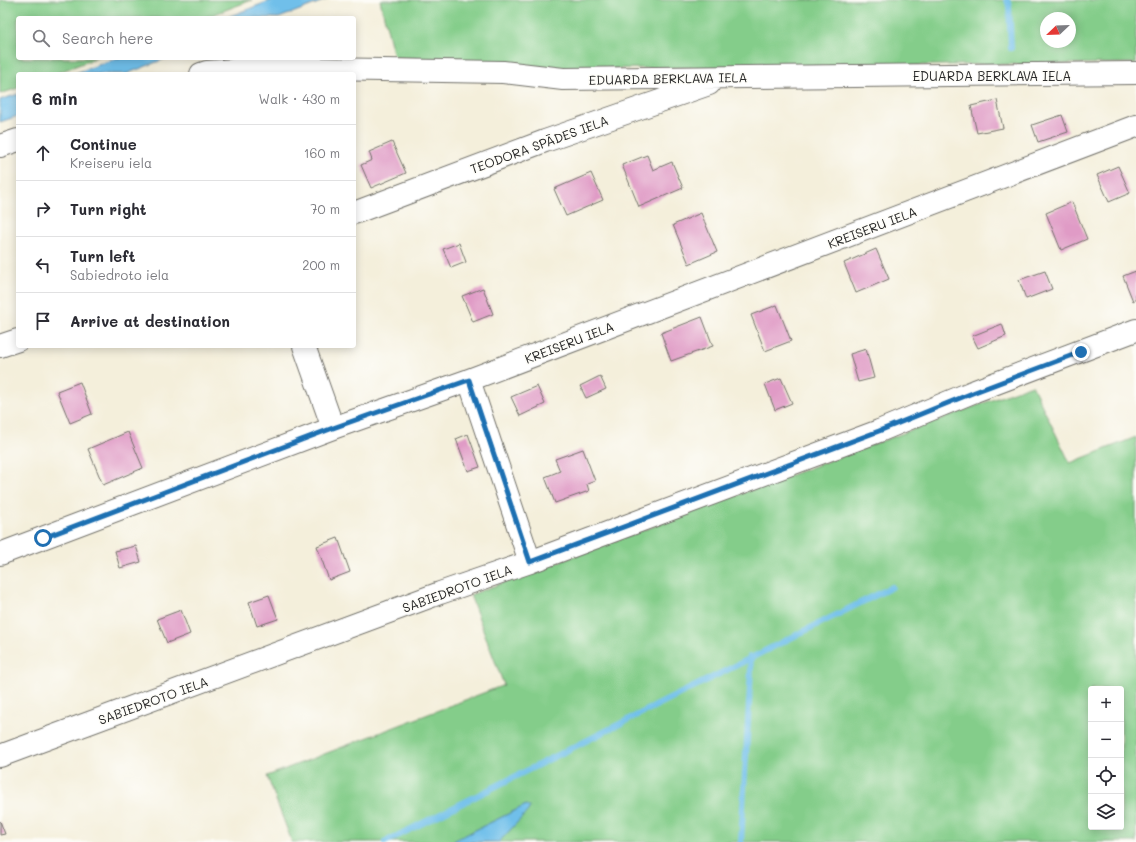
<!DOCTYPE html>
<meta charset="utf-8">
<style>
:root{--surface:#fff;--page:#f7f7f7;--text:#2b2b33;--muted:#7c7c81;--line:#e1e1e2}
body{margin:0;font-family:Mali,sans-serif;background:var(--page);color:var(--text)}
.controls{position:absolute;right:12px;bottom:12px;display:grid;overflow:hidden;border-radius:4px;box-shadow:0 2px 10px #0003}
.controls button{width:36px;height:36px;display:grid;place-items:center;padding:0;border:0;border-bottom:1px solid var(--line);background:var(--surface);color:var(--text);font:20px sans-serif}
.compass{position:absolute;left:1040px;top:12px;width:36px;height:36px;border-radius:50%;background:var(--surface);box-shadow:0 2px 10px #0003;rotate:247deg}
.stop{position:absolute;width:12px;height:12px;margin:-9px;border:3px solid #1f6fb2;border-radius:50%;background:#fff}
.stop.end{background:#1f6fb2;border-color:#fff;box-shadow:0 1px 4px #0008}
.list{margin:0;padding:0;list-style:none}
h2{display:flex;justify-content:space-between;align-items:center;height:52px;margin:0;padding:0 16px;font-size:17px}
h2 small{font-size:13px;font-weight:400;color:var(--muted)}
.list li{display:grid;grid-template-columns:26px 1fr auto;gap:12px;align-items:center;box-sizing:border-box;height:56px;padding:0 16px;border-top:1px solid var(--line)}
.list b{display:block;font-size:15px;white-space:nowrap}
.list p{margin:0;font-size:13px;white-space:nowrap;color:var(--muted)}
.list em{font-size:13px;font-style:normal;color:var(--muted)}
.icon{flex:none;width:22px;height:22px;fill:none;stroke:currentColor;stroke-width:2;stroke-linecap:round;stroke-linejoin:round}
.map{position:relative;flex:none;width:1136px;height:842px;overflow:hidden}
.search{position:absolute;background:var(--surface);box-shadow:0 2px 10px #0003;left:16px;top:16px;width:340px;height:44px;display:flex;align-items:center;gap:10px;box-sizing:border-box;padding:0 14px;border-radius:4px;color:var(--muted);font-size:15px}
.panel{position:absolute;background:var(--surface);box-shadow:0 2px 10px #0003;left:16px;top:72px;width:340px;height:276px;border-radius:4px}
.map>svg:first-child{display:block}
.green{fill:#84cd8a;stroke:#587c5a;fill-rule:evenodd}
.water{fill:#6fbfea;stroke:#4d758a}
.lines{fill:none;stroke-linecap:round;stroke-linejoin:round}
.stream{stroke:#6fbfea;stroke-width:6}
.building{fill:#e09bc6}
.street-casing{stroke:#717069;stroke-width:24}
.street{stroke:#fff;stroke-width:22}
.route{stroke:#1f6fb2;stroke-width:5}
.labels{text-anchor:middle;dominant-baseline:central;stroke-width:3;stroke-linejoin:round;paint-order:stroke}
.street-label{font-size:13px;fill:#2b2b2b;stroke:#fdfcf7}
</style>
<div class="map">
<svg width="1136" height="842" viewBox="0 0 1136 842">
<rect width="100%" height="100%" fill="#fdfcf7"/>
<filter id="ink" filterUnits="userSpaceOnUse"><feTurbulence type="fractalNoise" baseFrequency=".025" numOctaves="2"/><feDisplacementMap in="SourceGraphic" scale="8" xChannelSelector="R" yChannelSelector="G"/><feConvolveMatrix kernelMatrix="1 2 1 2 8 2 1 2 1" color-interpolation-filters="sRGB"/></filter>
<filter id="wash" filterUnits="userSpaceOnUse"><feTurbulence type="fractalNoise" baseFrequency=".012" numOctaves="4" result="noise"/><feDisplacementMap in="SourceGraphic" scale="16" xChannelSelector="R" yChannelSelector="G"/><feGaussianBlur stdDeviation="0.9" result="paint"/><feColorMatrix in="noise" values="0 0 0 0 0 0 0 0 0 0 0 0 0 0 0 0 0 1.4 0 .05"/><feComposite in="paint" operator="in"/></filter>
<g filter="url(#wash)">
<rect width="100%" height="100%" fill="#f4efdb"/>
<!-- green -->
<path class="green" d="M0,0H252L204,18H18V58H97L54,74H18V88L0,94Z
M380,0H1136V63L565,69L394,57ZM1046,18H1070V42H1046Z
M1032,385L1070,463L1136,437V842H292L267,776L504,685L470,595ZM1091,689H1121V827H1091Z"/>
<!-- water -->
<path class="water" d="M272,0H326L279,18H225Z
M117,58H167L126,74H73Z
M18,94V116L0,122V100Z
M526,805L530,807L528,811L499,842H451Z"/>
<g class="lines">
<!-- stream -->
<path class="stream" d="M1007,0L1009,6L1011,48
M385,842L892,587
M741,842L751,669L750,657"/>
</g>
<g id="blocks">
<!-- building -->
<path class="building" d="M997,100L1003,128L977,133L971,106Z
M1062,115L1068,132L1038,142L1032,125Z
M392,142L406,173L371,188L361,165L372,160L369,152Z
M647,155L653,170L672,162L683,188L639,207L622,165Z
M1118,166L1130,193L1109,202L1097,175Z
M591,173L603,200L566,216L554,189Z
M1072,202L1087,239L1061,250L1046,213Z
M701,213L717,252L689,264L673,225Z
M459,243L466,262L451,268L443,249Z
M876,249L889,279L856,293L844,263Z
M1045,271L1052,289L1026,299L1019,280Z
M1136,271V299L1133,301L1123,276Z
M483,288L493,314L473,322L462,296Z
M777,305L791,341L765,351L751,315Z
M702,317L713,346L671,361L661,333Z
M1002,324L1006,336L978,348L972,336Z
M866,349L874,378L858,382L850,354Z
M600,376L606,389L586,398L580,386Z
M781,378L792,403L775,410L765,384Z
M80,382L92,414L70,423L57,391Z
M537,386L545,404L520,416L511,397Z
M128,432L143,468L103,485L88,449Z
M468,434L480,467L468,471L456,439Z
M583,449L595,481L587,484L589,491L555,503L545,477L560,471L555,459Z
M338,538L350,572L329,580L317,546Z
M136,546L141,562L120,568L115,551Z
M269,595L278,619L257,626L249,602Z
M181,610L190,634L167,643L157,619Z
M0,821L5,834L0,835Z"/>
</g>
</g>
<g filter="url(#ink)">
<use href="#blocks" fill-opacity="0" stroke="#717069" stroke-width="1"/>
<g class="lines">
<!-- street casing -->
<g class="street-casing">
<path id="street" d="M201,74L207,72L262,68L503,72L563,79L1136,73
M0,146L18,140
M354,213L545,141L709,84
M0,346L18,340
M304,346L333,428
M469,380L530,562
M0,554L333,428L469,380L1136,126
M0,756L440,593L530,562L879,431L975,391L1136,330"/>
</g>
<!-- street -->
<use href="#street" class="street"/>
</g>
</g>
<g class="lines" filter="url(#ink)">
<!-- route -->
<path class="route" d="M43,538L333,428L469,380L530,562L879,431L975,392L1081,352"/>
</g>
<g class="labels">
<!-- street labels -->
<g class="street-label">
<text x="992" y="75">EDUARDA BERKLAVA IELA</text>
<text transform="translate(668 78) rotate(-1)">EDUARDA BERKLAVA IELA</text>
<text transform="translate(539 144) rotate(-20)">TEODORA SPĀDES IELA</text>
<text transform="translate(872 227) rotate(-21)">KREISERU IELA</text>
<text transform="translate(569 342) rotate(-21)">KREISERU IELA</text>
<text transform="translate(457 588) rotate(-20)">SABIEDROTO IELA</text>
<text transform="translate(153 700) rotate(-20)">SABIEDROTO IELA</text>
</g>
</g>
</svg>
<div class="controls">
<button>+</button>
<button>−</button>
<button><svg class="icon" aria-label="locate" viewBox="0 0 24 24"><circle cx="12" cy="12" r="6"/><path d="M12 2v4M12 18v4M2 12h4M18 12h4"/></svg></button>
<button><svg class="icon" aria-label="layers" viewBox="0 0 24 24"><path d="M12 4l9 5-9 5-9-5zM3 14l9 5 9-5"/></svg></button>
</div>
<svg class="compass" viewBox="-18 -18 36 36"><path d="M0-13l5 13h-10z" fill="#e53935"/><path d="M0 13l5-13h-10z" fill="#7c7c81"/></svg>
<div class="stop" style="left:43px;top:538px"></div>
<div class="stop end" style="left:1081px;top:352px"></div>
<div class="search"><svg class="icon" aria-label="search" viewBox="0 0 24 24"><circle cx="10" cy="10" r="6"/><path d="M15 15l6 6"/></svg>Search here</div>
<section class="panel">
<h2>6 min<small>Walk · 430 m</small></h2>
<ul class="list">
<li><svg class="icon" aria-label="ahead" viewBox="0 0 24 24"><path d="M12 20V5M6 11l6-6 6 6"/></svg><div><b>Continue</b><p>Kreiseru iela</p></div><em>160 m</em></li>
<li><svg class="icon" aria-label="right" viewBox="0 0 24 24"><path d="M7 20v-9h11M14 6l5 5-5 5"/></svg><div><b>Turn right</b></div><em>70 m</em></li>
<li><svg class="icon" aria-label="left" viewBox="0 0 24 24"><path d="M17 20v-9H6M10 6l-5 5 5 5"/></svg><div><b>Turn left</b><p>Sabiedroto iela</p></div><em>200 m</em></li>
<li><svg class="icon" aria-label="arrive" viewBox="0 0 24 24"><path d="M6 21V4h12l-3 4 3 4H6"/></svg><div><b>Arrive at destination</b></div></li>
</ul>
</section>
</div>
